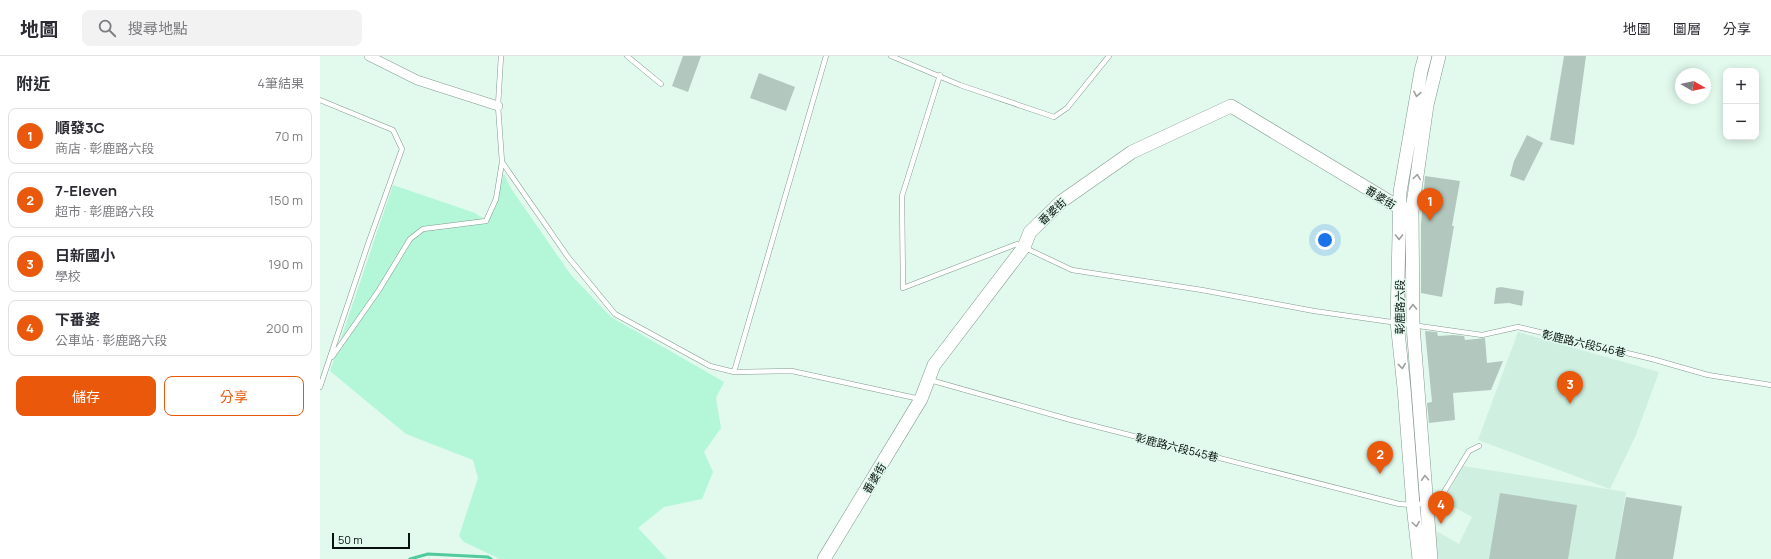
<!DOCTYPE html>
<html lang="zh-TW">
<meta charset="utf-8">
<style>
:root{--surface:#fff;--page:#f2f2f3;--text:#2b2b33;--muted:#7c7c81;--line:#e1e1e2;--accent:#ea580c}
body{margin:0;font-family:Manrope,"Noto Sans TC",sans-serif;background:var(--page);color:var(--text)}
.controls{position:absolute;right:12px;top:12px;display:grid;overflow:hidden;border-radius:8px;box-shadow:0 2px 10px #0003}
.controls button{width:36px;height:36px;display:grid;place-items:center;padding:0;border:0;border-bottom:1px solid var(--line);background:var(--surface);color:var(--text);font:20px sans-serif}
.compass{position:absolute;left:1355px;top:12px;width:36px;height:36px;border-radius:50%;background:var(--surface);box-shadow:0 2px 10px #0003;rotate:99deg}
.scale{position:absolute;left:12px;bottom:10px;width:78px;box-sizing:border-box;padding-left:4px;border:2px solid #09110e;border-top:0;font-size:11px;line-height:14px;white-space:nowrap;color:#09110e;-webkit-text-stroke:3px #e2faee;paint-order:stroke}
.you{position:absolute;left:1005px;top:184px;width:14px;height:14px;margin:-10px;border:3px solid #fff;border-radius:50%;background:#1a73e8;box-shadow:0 0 0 6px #1a73e833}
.badge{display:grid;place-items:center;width:26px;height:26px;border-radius:50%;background:var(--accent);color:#fff;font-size:13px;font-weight:700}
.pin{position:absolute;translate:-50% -33px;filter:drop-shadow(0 1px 2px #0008)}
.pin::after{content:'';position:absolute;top:21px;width:14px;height:12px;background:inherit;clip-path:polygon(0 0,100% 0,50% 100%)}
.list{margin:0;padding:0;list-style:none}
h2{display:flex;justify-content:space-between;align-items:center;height:52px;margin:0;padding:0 16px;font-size:17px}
h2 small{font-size:13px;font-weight:400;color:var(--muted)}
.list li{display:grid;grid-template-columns:26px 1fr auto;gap:12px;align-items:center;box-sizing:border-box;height:56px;margin:0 8px 8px;padding:0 8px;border:1px solid var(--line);border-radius:8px}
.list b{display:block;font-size:15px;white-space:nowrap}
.list p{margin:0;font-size:13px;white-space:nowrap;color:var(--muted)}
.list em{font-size:13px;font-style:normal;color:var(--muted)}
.actions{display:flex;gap:8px;padding:12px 16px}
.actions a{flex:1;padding:9px 0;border:1px solid var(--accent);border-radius:8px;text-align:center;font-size:14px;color:var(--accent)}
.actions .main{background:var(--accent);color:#fff}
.icon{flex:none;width:22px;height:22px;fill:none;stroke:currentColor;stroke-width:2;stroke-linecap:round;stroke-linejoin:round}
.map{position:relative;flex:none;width:1451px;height:503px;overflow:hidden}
header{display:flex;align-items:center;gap:24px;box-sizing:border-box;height:56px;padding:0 20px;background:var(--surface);border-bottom:1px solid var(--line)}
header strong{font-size:19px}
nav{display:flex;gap:22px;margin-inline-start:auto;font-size:14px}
.search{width:280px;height:36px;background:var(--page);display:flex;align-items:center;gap:10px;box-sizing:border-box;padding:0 14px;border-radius:8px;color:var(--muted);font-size:15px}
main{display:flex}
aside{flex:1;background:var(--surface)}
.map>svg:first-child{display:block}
.built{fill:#cfefe0}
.green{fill:#b3f6d8}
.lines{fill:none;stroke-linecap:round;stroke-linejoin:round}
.stream{stroke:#52ca9d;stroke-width:3}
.building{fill:#b2c8be}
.lane-casing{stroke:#83998f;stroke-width:5.5}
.street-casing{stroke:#83998f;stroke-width:10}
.secondary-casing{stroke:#83998f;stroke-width:14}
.lane{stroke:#fff;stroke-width:4.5}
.street{stroke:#fff;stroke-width:9}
.secondary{stroke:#fff;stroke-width:13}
.oneway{stroke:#9da09f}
.labels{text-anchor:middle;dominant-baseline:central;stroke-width:3;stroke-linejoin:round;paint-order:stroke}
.street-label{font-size:11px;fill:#09110e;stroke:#e2faee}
</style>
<header>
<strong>地圖</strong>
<div class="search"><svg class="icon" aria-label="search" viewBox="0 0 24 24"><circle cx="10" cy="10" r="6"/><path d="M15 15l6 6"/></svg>搜尋地點</div>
<nav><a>地圖</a><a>圖層</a><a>分享</a></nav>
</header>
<main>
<aside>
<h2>附近<small>4筆結果</small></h2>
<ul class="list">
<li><span class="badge">1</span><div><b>順發3C</b><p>商店 · 彰鹿路六段</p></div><em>70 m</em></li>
<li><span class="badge">2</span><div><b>7-Eleven</b><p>超市 · 彰鹿路六段</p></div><em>150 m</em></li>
<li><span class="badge">3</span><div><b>日新國小</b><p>學校</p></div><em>190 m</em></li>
<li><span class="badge">4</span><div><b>下番婆</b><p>公車站 · 彰鹿路六段</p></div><em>200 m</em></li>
</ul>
<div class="actions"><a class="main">儲存</a><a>分享</a></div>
</aside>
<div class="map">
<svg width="1451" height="503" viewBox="0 0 1451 503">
<rect width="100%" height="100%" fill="#e2faee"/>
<!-- built -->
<path class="built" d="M1198,276L1339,316L1316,379L1290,433L1158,384Z
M1143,410L1306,436L1295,503H1118L1115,474L1139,488L1152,461L1123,445Z"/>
<!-- green -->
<path class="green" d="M184,118L192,134L251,219L291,261L404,326L396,342L401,372L384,396L393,416L382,443L344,451L318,472L347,503H180L144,486L139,480L158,422L153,404L86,378L10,315L73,129L155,157L168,166Z"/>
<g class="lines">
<!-- stream -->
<path class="stream" d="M90,503L108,498L168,501L171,503"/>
</g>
<!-- building -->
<path class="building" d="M363,0H381L368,36L352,30Z
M1244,0H1266L1254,89L1230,84Z
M439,17L475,31L466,55L430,42Z
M1207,79L1223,87L1204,125L1190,120L1194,105Z
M1105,120L1140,125L1132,170H1134L1122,241L1101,237V168Z
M1181,231L1204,235L1202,250L1189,247L1174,248L1176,232Z
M1105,275L1117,276L1118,280L1133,279L1144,280L1145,284L1165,282L1167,307L1183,305L1171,334L1133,337L1135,364L1109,367L1107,347L1112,346Z
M1180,437L1257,449L1248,503H1169Z
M1306,441L1362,450L1353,503H1295Z"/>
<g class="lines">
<!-- lane casing -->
<g class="lane-casing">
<path id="lane" d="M181,0L178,50L182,106L248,201L295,258L390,310L414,316L472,315L600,343
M307,0L341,28
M571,0L640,29L734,61L747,52L789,0
M620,19L582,140L583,232L697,188L752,214L882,234L994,255L1162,279L1198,271L1332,303L1388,319L1451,329
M0,44L73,74L82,93L48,188L0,331
M12,301L59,234L90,183L103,173L166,165L176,143L182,106
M414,316L506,0
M610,324L751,364L1079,448L1093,449L1107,447L1121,441L1149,395L1159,390"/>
</g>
<!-- street casing -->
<g class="street-casing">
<path id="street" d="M49,0L97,24L178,50"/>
</g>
<!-- secondary casing -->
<g class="secondary-casing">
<path id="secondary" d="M504,503L601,343L614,309L704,191L710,176L742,145L812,96L911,50L1080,152L1092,155
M1099,503L1093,449L1084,332L1077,266L1080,136L1101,15L1105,0
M1111,503L1093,269L1092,155L1107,49L1119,0"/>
</g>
<!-- lane -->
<use href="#lane" class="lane"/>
<!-- street -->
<use href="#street" class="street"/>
<!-- secondary -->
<use href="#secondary" class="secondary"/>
</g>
<!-- one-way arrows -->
<defs><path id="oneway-chevron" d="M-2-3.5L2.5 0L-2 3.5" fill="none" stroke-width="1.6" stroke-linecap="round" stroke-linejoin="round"/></defs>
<g class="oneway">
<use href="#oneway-chevron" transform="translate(1097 38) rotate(100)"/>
<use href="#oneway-chevron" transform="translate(1097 121) rotate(-82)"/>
<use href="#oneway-chevron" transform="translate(1079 181) rotate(90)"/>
<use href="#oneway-chevron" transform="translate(1093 251) rotate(-91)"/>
<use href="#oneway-chevron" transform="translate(1082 310) rotate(84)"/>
<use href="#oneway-chevron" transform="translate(1105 422) rotate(-94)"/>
<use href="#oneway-chevron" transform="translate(1096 468) rotate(82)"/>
</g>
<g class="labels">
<!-- street labels -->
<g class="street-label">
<text transform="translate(1061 141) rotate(32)">番婆街</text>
<text transform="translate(732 155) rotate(-42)">番婆街</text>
<text transform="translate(1079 251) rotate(-90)">彰鹿路六段</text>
<text transform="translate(1264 287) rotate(13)">彰鹿路六段546巷</text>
<text transform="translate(857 391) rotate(14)">彰鹿路六段545巷</text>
<text transform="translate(554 422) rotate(-59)">番婆街</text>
</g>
</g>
</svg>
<div class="controls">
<button>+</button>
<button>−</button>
</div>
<svg class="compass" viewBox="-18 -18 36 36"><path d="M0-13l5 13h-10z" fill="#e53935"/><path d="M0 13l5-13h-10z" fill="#7c7c81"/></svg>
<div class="scale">50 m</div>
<div class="you"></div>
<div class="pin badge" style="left:1110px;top:165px">1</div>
<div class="pin badge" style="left:1060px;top:418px">2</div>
<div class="pin badge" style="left:1250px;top:348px">3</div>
<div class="pin badge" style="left:1121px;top:468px">4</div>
</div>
</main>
